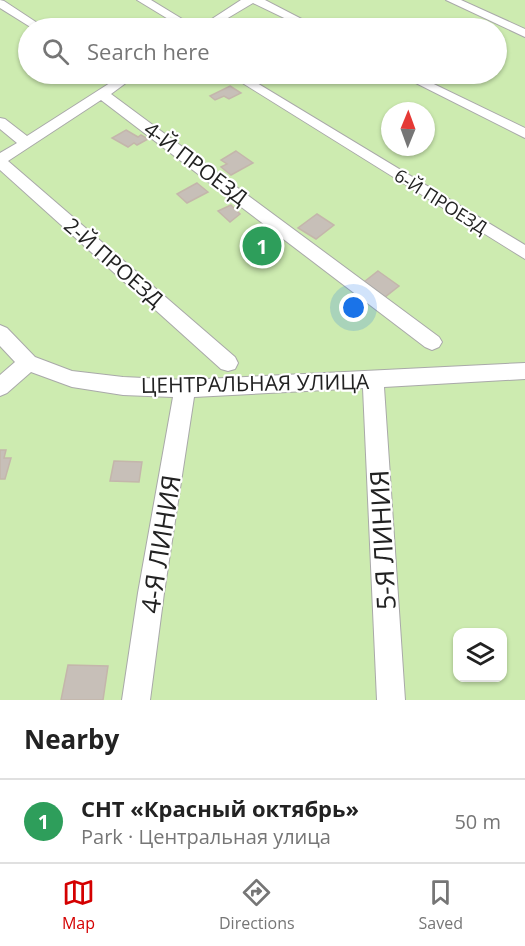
<!DOCTYPE html>
<meta charset="utf-8">
<style>
:root{--surface:#fff;--page:#f6f6f6;--text:#222;--muted:#767676;--line:#e0e0e0;--accent:#d40000}
body{margin:0;font-family:"Open Sans",sans-serif;background:var(--page);color:var(--text)}
.controls{position:absolute;right:18px;bottom:18px;display:grid;overflow:hidden;border-radius:12px;box-shadow:0 2px 4px #0004}
.controls button{width:54px;height:54px;display:grid;place-items:center;padding:0;border:0;border-bottom:2px solid var(--line);background:var(--surface);color:var(--text);font:30px sans-serif}
.compass{position:absolute;left:381px;top:102px;width:54px;height:54px;border-radius:50%;background:var(--surface);box-shadow:0 2px 4px #0004;rotate:1deg}
.you{position:absolute;left:354px;top:308px;width:21px;height:21px;margin:-15px;border:4px solid #fff;border-radius:50%;background:#1a73e8;box-shadow:0 0 0 9px #1a73e833}
.badge{display:grid;place-items:center;width:39px;height:39px;border-radius:50%;background:var(--accent);color:#fff;font-size:20px;font-weight:700}
.pin{position:absolute;translate:-50% -50%;border:3px solid #fff;box-shadow:0 2px 6px #0006}
.list{margin:0;padding:0;list-style:none}
h2{display:flex;justify-content:space-between;align-items:center;height:78px;margin:0;padding:0 24px;font-size:26px}
h2 small{font-size:20px;font-weight:400;color:var(--muted)}
.list li{display:grid;grid-template-columns:39px 1fr auto;gap:18px;align-items:center;box-sizing:border-box;height:84px;padding:0 24px;border-top:2px solid var(--line)}
.list b{display:block;font-size:22px;white-space:nowrap}
.list p{margin:0;font-size:20px;white-space:nowrap;color:var(--muted)}
.list em{font-size:20px;font-style:normal;color:var(--muted)}
.icon{flex:none;width:33px;height:33px;fill:none;stroke:currentColor;stroke-width:2;stroke-linecap:round;stroke-linejoin:round}
.map{position:relative;flex:none;width:525px;height:700px;overflow:hidden}
.search{position:absolute;background:var(--surface);box-shadow:0 2px 4px #0004;left:18px;right:18px;top:18px;height:66px;display:flex;align-items:center;gap:15px;box-sizing:border-box;padding:0 21px;border-radius:33px;color:var(--muted);font-size:22px}
.sheet{height:162px;background:var(--surface)}
nav{display:flex;justify-content:space-around;align-items:center;box-sizing:border-box;height:84px;border-top:2px solid var(--line);background:var(--surface);font-size:16px;color:var(--muted)}
nav a{display:grid;justify-items:center;gap:3px}
nav .on{color:var(--accent)}
.map>svg:first-child{display:block}
.grass{fill:#cdebb0;fill-rule:evenodd}
.building{fill:#c7bfb8;stroke:#c4b6ab;stroke-width:1.5}
.lines{fill:none;stroke-linecap:round;stroke-linejoin:round}
.minor-casing{stroke:#a9a9a9;stroke-width:2}
.minor{fill:#fff;fill-rule:evenodd}
.labels{text-anchor:middle;dominant-baseline:central;stroke-width:4.5;stroke-linejoin:round;paint-order:stroke}
.far-street-label{font-size:18px;fill:#222;stroke:#fff}
.street-label{font-size:21px;fill:#222;stroke:#fff}
.near-street-label{font-size:26px;fill:#222;stroke:#fff}
</style>
<div class="map">
<svg width="525" height="700" viewBox="0 0 525 700">
<rect width="100%" height="100%" fill="#f2efe9"/>
<!-- grass -->
<path class="grass" d="M0,0H525V700H0ZM28,28H496V74H28ZM390,111H426V147H390ZM458,632H502V678H458Z"/>
<!-- building -->
<path class="building" d="M230,86L241,93L229,99L224,96L215,100L210,96Z
M126,130L138,137L141,135L148,139L137,145L134,143L128,147L112,138Z
M236,151L253,163L231,175L221,167L227,164L221,160Z
M197,183L208,192L187,203L177,194Z
M231,205L240,214L230,222L218,211Z
M317,214L334,225L316,239L298,228Z
M378,271L399,286L385,297L364,282Z
M0,450H6L4,458H11L5,479H0Z
M114,461L142,462L139,482L110,481Z
M68,665L108,666L103,700H61Z"/>
<g class="lines">
<!-- minor casing -->
<g class="minor-casing">
<path id="minor" d="M0,0L4,1L45,28H32L0,8Z
M137,0H151L197,28H183Z
M241,0H265L319,28H305L253,3L211,28H198Z
M446,0H461L525,29V37Z
M124,74H138L111,94L439,337L442,342L439,347L432,350L425,347L101,100L8,161L235,357L238,363L235,369L228,371L221,369L0,170V153L17,143L0,129V118L5,119L27,136Z
M228,74H242L525,245V259Z
M398,74H413L525,128V138Z
M0,325L7,328L35,357L72,371L123,377L185,380L525,363V379L384,387L405,700H377L363,388L194,397L164,593L150,700H122L138,593L173,397L123,395L72,387L31,372L7,393L0,396V375L15,362L0,346Z"/>
</g>
<!-- minor -->
<use href="#minor" class="minor"/>
</g>
<g class="labels">
<!-- far-street labels -->
<g class="far-street-label">
<text transform="translate(441 201) rotate(32)">6-Й ПРОЕЗД</text>
</g>
<!-- street labels -->
<g class="street-label">
<text transform="translate(196 163) rotate(37)">4-Й ПРОЕЗД</text>
<text transform="translate(114 262) rotate(41)">2-Й ПРОЕЗД</text>
<text transform="translate(255 383) rotate(-1)">ЦЕНТРАЛЬНАЯ УЛИЦА</text>
</g>
<!-- near-street labels -->
<g class="near-street-label">
<text transform="translate(382 540) rotate(-93)">5-Я ЛИНИЯ</text>
<text transform="translate(160 544) rotate(-81)">4-Я ЛИНИЯ</text>
</g>
</g>
</svg>
<div class="controls">
<button><svg class="icon" aria-label="layers" viewBox="0 0 24 24"><path d="M12 4l9 5-9 5-9-5zM3 14l9 5 9-5"/></svg></button>
</div>
<svg class="compass" viewBox="-18 -18 36 36"><path d="M0-13l5 13h-10z" fill="#e53935"/><path d="M0 13l5-13h-10z" fill="#767676"/></svg>
<div class="you"></div>
<div class="pin badge" style="left:262px;top:246px;background:#2e9e5b">1</div>
<div class="search"><svg class="icon" aria-label="search" viewBox="0 0 24 24"><circle cx="10" cy="10" r="6"/><path d="M15 15l6 6"/></svg>Search here</div>
</div>
<section class="sheet">
<h2>Nearby<small></small></h2>
<ul class="list">
<li><span class="badge" style="background:#2e9e5b">1</span><div><b>СНТ «Красный октябрь»</b><p>Park · Центральная улица</p></div><em>50 m</em></li>
</ul>
</section>
<nav>
<a class="on"><svg class="icon" aria-label="map" viewBox="0 0 24 24"><path d="M3 6l6-2 6 2 6-2v14l-6 2-6-2-6 2zM9 4v14M15 6v14"/></svg>Map</a>
<a><svg class="icon" aria-label="directions" viewBox="0 0 24 24"><path d="M12 3l9 9-9 9-9-9zM9 14v-3h6M13 9l2 2-2 2"/></svg>Directions</a>
<a><svg class="icon" aria-label="saved" viewBox="0 0 24 24"><path d="M7 4h10v16l-5-4-5 4z"/></svg>Saved</a>
</nav>
